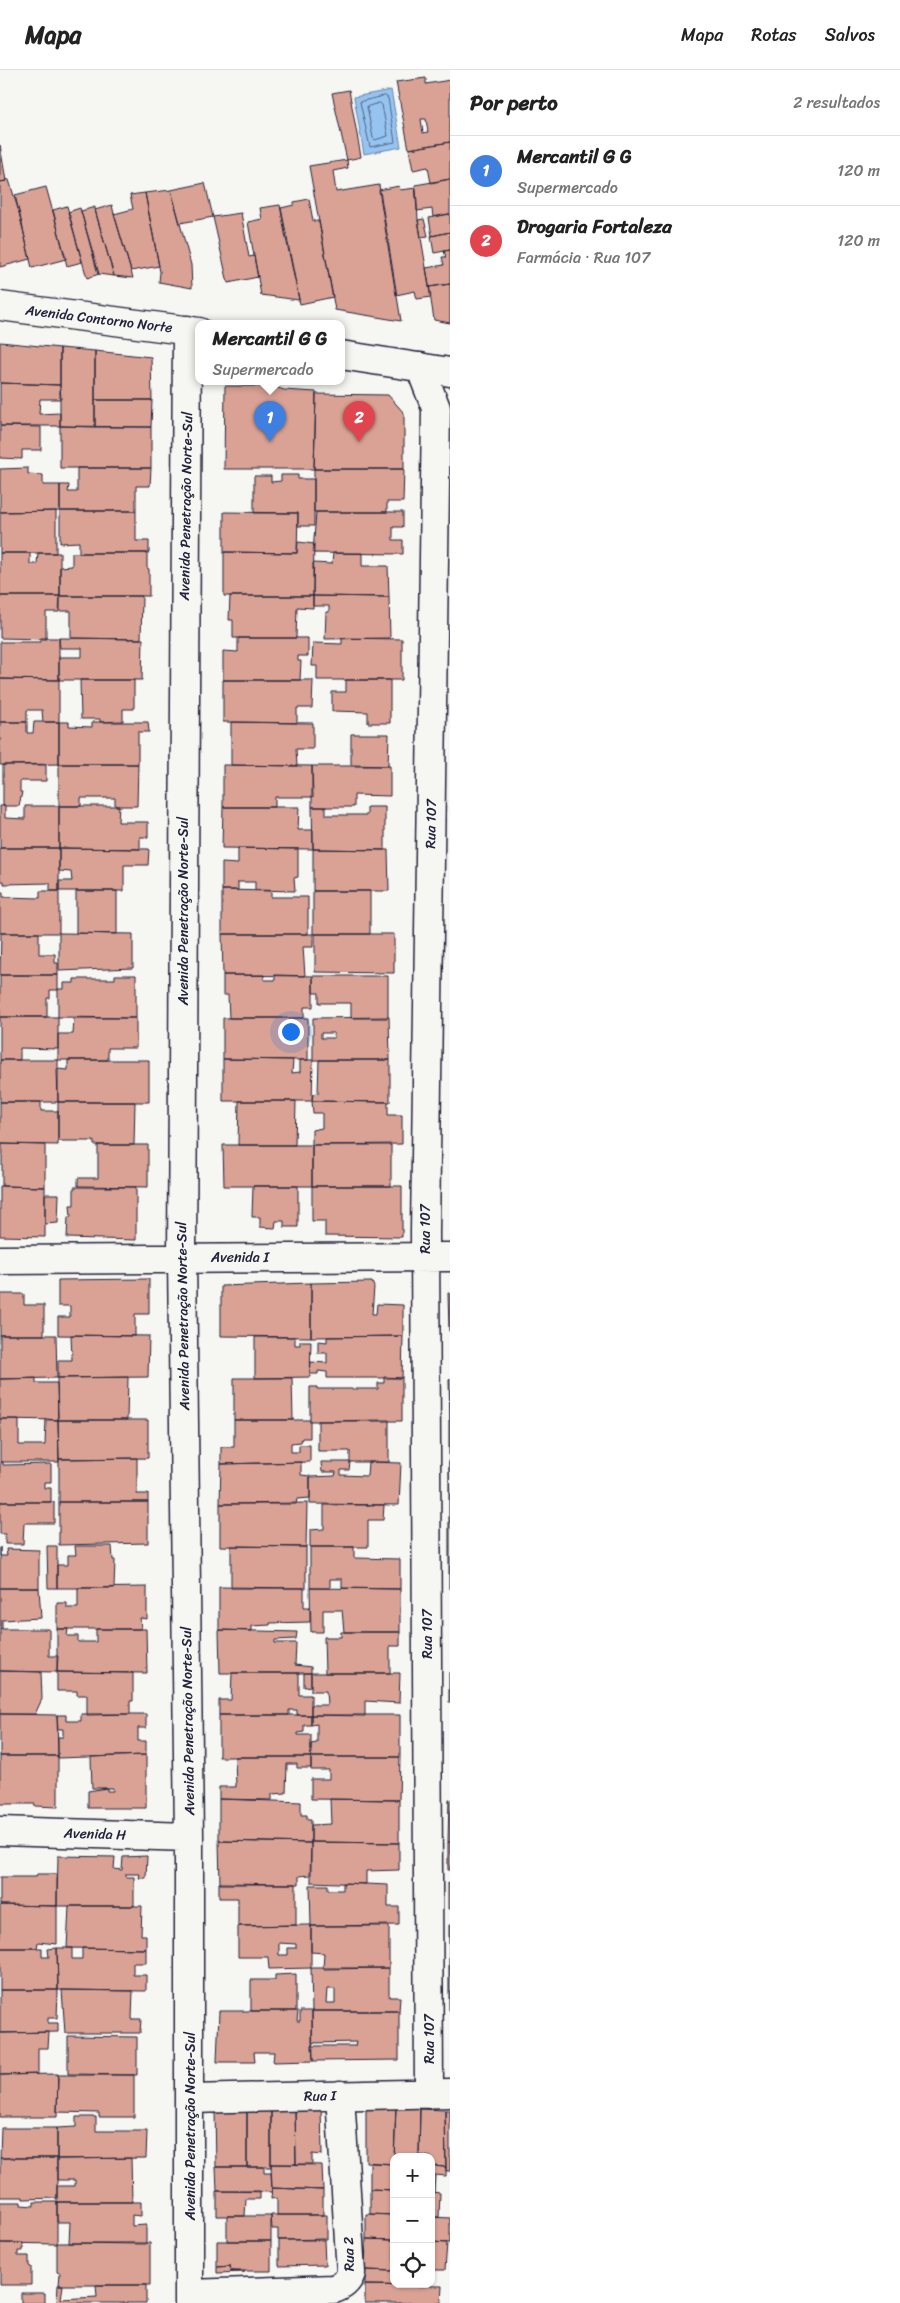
<!DOCTYPE html>
<html lang="pt">
<meta charset="utf-8">
<style>
:root{--surface:#fff;--page:#f6f6f6;--text:#222;--muted:#767676;--line:#e0e0e0;--accent:#1a73e8}
body{margin:0;font-family:Sriracha,sans-serif;background:var(--page);color:var(--text)}
.controls{position:absolute;right:15px;bottom:15px;display:grid;overflow:hidden;border-radius:10px;box-shadow:0 1px 4px #0004}
.controls button{width:45px;height:45px;display:grid;place-items:center;padding:0;border:0;border-bottom:1px solid var(--line);background:var(--surface);color:var(--text);font:25px sans-serif}
.you{position:absolute;left:290px;top:961px;width:18px;height:18px;margin:-12px;border:4px solid #fff;border-radius:50%;background:#1a73e8;box-shadow:0 0 0 8px #1a73e833}
.badge{display:grid;place-items:center;width:32px;height:32px;border-radius:50%;background:var(--accent);color:#fff;font-size:16px;font-weight:700}
.pin{position:absolute;translate:-50% -41px;filter:drop-shadow(0 1px 2px #0008)}
.pin::after{content:'';position:absolute;top:26px;width:18px;height:15px;background:inherit;clip-path:polygon(0 0,100% 0,50% 100%)}
.popup{position:absolute;left:195px;top:250px;width:150px;height:65px;box-sizing:border-box;display:grid;place-content:center;border-radius:10px;background:var(--surface);filter:drop-shadow(0 1px 4px #0005);font-size:16px;white-space:nowrap;color:var(--muted)}
.popup b{font-size:19px;color:var(--text)}
.popup::after{content:'';position:absolute;left:50%;top:100%;margin-left:-10px;border:10px solid transparent;border-top-color:var(--surface)}
.list{margin:0;padding:0;list-style:none}
h2{display:flex;justify-content:space-between;align-items:center;height:65px;margin:0;padding:0 20px;font-size:21px}
h2 small{font-size:16px;font-weight:400;color:var(--muted)}
.list li{display:grid;grid-template-columns:32px 1fr auto;gap:15px;align-items:center;box-sizing:border-box;height:70px;padding:0 20px;border-top:1px solid var(--line)}
.list b{display:block;font-size:19px;white-space:nowrap}
.list p{margin:0;font-size:16px;white-space:nowrap;color:var(--muted)}
.list em{font-size:16px;font-style:normal;color:var(--muted)}
.icon{flex:none;width:28px;height:28px;fill:none;stroke:currentColor;stroke-width:2;stroke-linecap:round;stroke-linejoin:round}
.map{position:relative;flex:none;width:450px;height:2233px;overflow:hidden}
header{display:flex;align-items:center;gap:30px;box-sizing:border-box;height:70px;padding:0 25px;background:var(--surface);border-bottom:1px solid var(--line)}
header strong{font-size:24px}
nav{display:flex;gap:28px;margin-inline-start:auto;font-size:18px}
main{display:flex}
aside{flex:1;background:var(--surface)}
.map>svg:first-child{display:block}
.water{fill:#96c4f1;stroke:#6883a8}
.lines{fill:none;stroke-linecap:round;stroke-linejoin:round}
.shore{stroke:#506384;stroke-width:1}
.building{fill:#daa294;stroke:#22223b;fill-rule:evenodd}
.minor-casing{stroke:#22223b;stroke-width:31}
.tertiary-casing{stroke:#22223b;stroke-width:31}
.minor{stroke:#f6f6f2;stroke-width:28}
.tertiary{stroke:#f6f6f2;stroke-width:28}
.labels{text-anchor:middle;dominant-baseline:central;stroke-width:4;stroke-linejoin:round;paint-order:stroke}
.street-label{font-size:14px;fill:#22223b;stroke:#f6f6f2}
</style>
<header>
<strong>Mapa</strong>
<nav><a>Mapa</a><a>Rotas</a><a>Salvos</a></nav>
</header>
<main>
<div class="map">
<svg width="450" height="2233" viewBox="0 0 450 2233">
<rect width="100%" height="100%" fill="#f6f6f2"/>
<filter id="ink" filterUnits="userSpaceOnUse"><feTurbulence type="fractalNoise" baseFrequency=".02" numOctaves="2"/><feDisplacementMap in="SourceGraphic" scale="10" xChannelSelector="R" yChannelSelector="G"/><feConvolveMatrix kernelMatrix="1 2 1 2 8 2 1 2 1" color-interpolation-filters="sRGB"/></filter>
<g filter="url(#ink)">
<!-- water -->
<path class="water" d="M391,20L401,77L364,84L354,27Z"/>
<g class="lines">
<!-- shore -->
<path class="shore" d="M385,26L388,28L395,72L370,77L360,32Z
M380,33L382,35L388,66L375,70L373,68L367,37Z"/>
</g>
<!-- building -->
<path class="building" d="M426,8V14L450,10V72L409,79L396,12ZM421,49H426L428,62L423,63Z
M349,20L361,87L347,90L332,23Z
M450,72V109L431,113L428,97L413,100L409,79Z
M0,75L6,111L0,112Z
M347,90L348,98L333,101L336,122L379,115L401,251L335,240L309,96Z
M6,109L9,110L19,142L30,189L0,197V112L6,111Z
M450,109V144L433,147L432,139L417,141L415,115Z
M205,113L213,147L180,153L171,120Z
M399,116L400,120L416,118L418,150L431,227L417,229L415,221L396,225L379,120Z
M46,117L66,189L32,198L15,125Z
M171,120L191,195L192,218L159,212L160,202L145,123Z
M145,123L159,196L131,201L114,144L133,139L130,125Z
M309,129L313,151H319L333,227L300,234L281,138L294,135V132Z
M112,135L114,144L133,208L114,206L95,140Z
M280,135L285,163L299,230L261,225L248,152L262,149L260,138Z
M67,136L82,192L67,196L53,140Z
M95,137V140L114,206L98,204L81,141Z
M80,138L99,204L87,208L68,142Z
M241,143L249,187L254,186L258,207L228,213L213,147Z
M448,144H450V162L432,166L429,148Z
M424,149L428,166L421,167L418,150Z
M450,162V180L434,183L431,166Z
M450,180V214L429,217L426,198L444,195L442,187H446L444,181Z
M450,214V253L434,250L429,217Z
M0,272L60,278V315L0,313Z
M60,278L95,281V357L60,356Z
M95,281L151,287L152,330H95Z
M0,313L60,315L61,329H40L39,344L60,343V356H0Z
M225,316H272L284,320L316,322L314,399H224Z
M316,324L388,325L404,343V399H314Z
M95,330H152L151,357H95Z
M0,356L41,357V380H22V389L0,388Z
M60,356L151,357V398H60Z
M28,398V404L43,405V415H60V441L0,442V399Z
M77,398H151L150,416H136V441H60V415H69L68,422H77Z
M314,399H404L403,432H387V442H314Z
M281,405H298V409H314V456H298V443H254V406H271V412L281,411Z
M56,441V483H0V442Z
M60,441H136V471H149V483H79V472L60,473Z
M224,442L298,443L297,483L224,482Z
M316,442H403V457H393V470H403V484L313,483Z
M298,472L314,474L313,526H224V482L297,483Z
M0,483H30V494H37L38,483H60V526H0Z
M72,483H147V498L149,499V526H60V497L72,496Z
M333,483H362V496H388L389,527L313,526V493L332,494Z
M0,526H60L59,542H46V569L0,568Z
M60,526H142L141,569L71,568V541H60Z
M230,526H313V538L297,537L296,568H233V550H229Z
M313,526L389,527L390,568L325,569L326,542H329V536H313Z
M41,568H59V610L0,609V572H41Z
M59,568L143,569L142,610H59V587H82V578H60Z
M238,568H308V586H298V591H301L300,610H223V581L238,582Z
M342,568L402,569V610H317V596H312L313,573L342,574Z
M0,609L59,610V652H43L42,640H27V652H0Z
M80,610H134V639H123V651L100,652V649H81Z
M223,610H313L312,638H297V653L223,652Z
M346,610H390V653H368V642L332,641V622H346Z
M0,652H27V663H33L34,652H59V694L0,695Z
M59,652H69V656L92,657V652H148L149,662H138V694H59Z
M231,652L313,653V679H296L297,696L231,695Z
M351,664H389L388,696L351,695Z
M59,694H138L137,736H115V728H81V736H59Z
M3,695H46V711H20V722H22L19,736H3Z
M223,695L312,696L313,727H275V737H223Z
M312,696H390V726L354,725V737H312Z
M0,736H5V748L25,749V736H59V778H0Z
M59,736H119L118,752H148V767H140V779L59,778Z
M223,737H299L298,760H313V779L222,778Z
M312,737H326V745H367V737H385V780L313,779Z
M0,778H59V821H50V813L4,814V811H0Z
M59,778L149,779L148,795H124V821H59V811H72L71,802L59,801Z
M238,778L298,779V807L294,808L295,821L255,820V812H238V820H222V793L238,794Z
M313,779L388,780L389,821H313Z
M222,820L271,821V827H308V864H222Z
M40,821H59V863H0V822H3V827L40,828Z
M76,821H117V864L76,863Z
M313,821H370V864H313Z
M1,863H39V884H55V893H58V905H0Z
M59,863L133,864V898L59,901Z
M222,864H313V877H303L305,906L223,905Z
M315,864H394V903L315,902Z
M0,905H58V920H50V928H47V947H0Z
M115,905H136V948L58,947V919H64V913H74V909H115Z
M223,905H264V910H275V905L313,906V937H304V948H229L228,925H223Z
M313,906H388V948H351V933H319V923H313Z
M0,947H58V979L20,978V990H0Z
M389,947L390,990H313V948ZM321,963H334V968H321Z
M74,948H136V978H108V990H58V964H73Z
M223,948H308V990L223,989Z
M223,989L293,990L292,1003L300,1002V990H313L312,1031H223Z
M0,990H58V1032H0Z
M68,990H149V1032H58L57,999L68,1000Z
M319,990H390V1032L312,1031L313,1024L318,1023Z
M239,1031H296L295,1075H238Z
M312,1031L388,1032V1045H402V1074L312,1075V1060L322,1058V1043H313Z
M0,1032H41V1041H58V1075L0,1074Z
M58,1032H135L134,1075H94V1071H58Z
M2,1074L45,1075V1117L2,1116Z
M98,1075H148V1117L78,1116V1108H98Z
M223,1075H312V1116H224Z
M312,1075H391V1116H312Z
M0,1116L45,1117V1167L0,1166Z
M253,1116H298V1157H284V1151H276L275,1158L260,1157V1147H252Z
M312,1116H402V1167L325,1166V1151H312Z
M74,1117H136V1170L67,1168L68,1147H71L70,1135H74Z
M45,1124H59L58,1153L45,1154Z
M149,1209V1244H135V1266L58,1265V1247H70V1236H58V1210Z
M372,1212L374,1217L372,1244H376L377,1234L403,1235V1266L311,1267V1213Z
M311,1213V1267L221,1266V1216Z
M448,1223H450V1261H449Z
M0,1224H24V1235H44V1265H0Z
M0,1265H56L57,1308L0,1309Z
M71,1265L149,1266L148,1307L58,1308V1290H72Z
M403,1266L402,1308H327V1302L318,1301V1304H310L311,1292L327,1293V1283H318V1271L327,1272V1267Z
M255,1267H295V1275H300V1271H311L310,1307L255,1308Z
M128,1307L127,1350H58L57,1308Z
M384,1307L402,1308V1351H310V1317H317V1319H378V1313H384Z
M36,1308V1313H57L58,1350L0,1349V1309Z
M234,1308H292L293,1350H234Z
M450,1309V1350L449,1310Z
M0,1349H19V1375H45L46,1349L58,1350L59,1392H0Z
M58,1350H148V1388L59,1389Z
M234,1350H310V1368H302L301,1372L291,1373V1382H299V1375H310V1392L221,1394V1377H234Z
M389,1350V1392H350V1381H318V1351Z
M449,1350H450V1393H449Z
M137,1388V1424H148V1432H59V1389Z
M0,1392H3V1395L51,1394V1412H44V1418H51V1432H0Z
M301,1392V1405L310,1406V1428L297,1429L296,1434H220L221,1394Z
M321,1392H350L349,1400H341V1405L367,1406L368,1392L401,1393L399,1435L310,1434V1407L335,1406L336,1402H322Z
M449,1393L450,1434H449Z
M0,1432H54V1453H24L23,1474H5V1464H0Z
M59,1432H148V1473L59,1475Z
M307,1433L306,1477L220,1476V1434Z
M449,1434H450V1477H449Z
M324,1435H384L383,1450H368V1477H310V1460L324,1459Z
M47,1476H57V1518H48Z
M75,1476H112L113,1490H115L114,1518H57V1495H68V1485H76Z
M231,1476L306,1477V1518H231Z
M0,1477V1486H7L6,1479L39,1480V1518H0Z
M310,1477H354V1488L400,1489V1519L342,1518V1509H330V1518H310Z
M449,1477H450V1519H449Z
M147,1517V1549L140,1548L141,1559H57V1533H67V1538H78V1518Z
M219,1517L304,1518V1537H310V1552L270,1553V1555L252,1556V1561L219,1560Z
M0,1518H39L41,1548L2,1550V1559H0Z
M310,1518L400,1519V1562H344L342,1540H323V1562H311Z
M0,1559H49V1586H58L57,1602L0,1601Z
M57,1559H68L67,1566H78V1572H96V1559H146L147,1603L57,1602Z
M219,1560L297,1562L296,1569L275,1570V1573H296L295,1595L311,1597V1603H220Z
M341,1562H400V1576H390V1603H325L324,1567H341Z
M0,1601L41,1602L42,1629L35,1644H0Z
M57,1602L133,1603V1631H130V1644L87,1645V1625H77V1621H57Z
M232,1603H299V1625H311V1645H297V1640H289V1645H219V1630H231Z
M304,1603H311V1616L304,1617Z
M311,1603H400L399,1633L365,1631V1646L311,1645V1635H327L326,1621H311Z
M449,1603H450V1632H449Z
M0,1644L57,1645L58,1686H0Z
M81,1644H146V1658H138V1671H146V1685L58,1688V1667H63V1659H58L57,1645H66V1651H81Z
M219,1645H311V1655H304V1662L298,1663V1665H311V1687H219Z
M311,1645H400V1687H311V1674L317,1673V1654L311,1655Z
M146,1685V1738H88V1721L107,1718V1721H113V1718H92L91,1687Z
M0,1686H58V1737L35,1736V1734H0Z
M235,1687H311V1698H297V1694H287L286,1723L272,1724V1730L219,1729V1717H236Z
M311,1687H400L399,1730L311,1729V1709H329V1700H311Z
M219,1729L301,1732V1745H307V1750H311V1773L219,1771Z
M330,1729L399,1730V1773L311,1772V1755L331,1754Z
M449,1729H450V1772H448Z
M219,1771L311,1773L310,1805L299,1806V1814H220Z
M311,1772L399,1773V1800L366,1801V1814L311,1812Z
M448,1772H450V1800H448Z
M58,1786L115,1787L114,1799L122,1800L123,1787L147,1786L146,1808H139L140,1804H126V1807H134V1836H57Z
M37,1804H57V1836L0,1835V1807H36Z
M219,1813L296,1814V1855L238,1856V1828H219Z
M343,1813L388,1815V1837H399V1855L311,1856L310,1815H328V1820H343Z
M448,1813L450,1814V1839H448Z
M0,1835L57,1836V1874L38,1872L37,1878H0Z
M69,1836H142L141,1865H146V1879L67,1878Z
M311,1855V1898L269,1899L268,1887H238V1856ZM279,1873L296,1874V1878H288V1885H279Z
M449,1855H450V1898H449Z
M311,1856H389V1898L323,1899L324,1883L311,1882Z
M0,1878H42V1887H49L48,1879L57,1878L58,1920H0Z
M57,1878H72V1889H82V1878L146,1879V1893H133V1905H146V1921L58,1920Z
M311,1898H389V1927H400L399,1941H312ZM327,1919H335V1933H326Z
M449,1898H450V1940H449Z
M296,1904V1941H251V1910H275V1905Z
M0,1920H58L57,1948H48V1953H58V1962L0,1963Z
M62,1920L133,1921L132,1949H141L140,1963H65Z
M219,1941H298L297,1951H300V1941H312L313,1991L273,1992L274,1982H254L255,1992H217Z
M312,1941H399V1990L313,1991L312,1976H355L356,1972L312,1973Z
M49,1962L48,1978H38V2004L0,2005V1963Z
M68,1966L137,1967V2005L68,2004Z
M58,2004L57,2047H0V2005Z
M58,2005H134V2047H99V2043L57,2042Z
M366,2035L396,2036L394,2094L366,2092Z
M321,2036L322,2085L312,2084V2094H296L295,2037Z
M396,2036H420L419,2087H394Z
M295,2037L296,2094H271V2038Z
M215,2038H247V2097H216Z
M247,2038H271V2097H247Z
M420,2039L445,2040L446,2097L431,2096V2087L419,2085Z
M445,2040H450V2101H446Z
M76,2047H96V2061H147L146,2088L57,2089V2058L76,2057Z
M1,2058H57V2088H0Z
M0,2088H57V2128L23,2129V2127H0Z
M131,2088L132,2132H57V2116H75V2110H57V2089Z
M370,2093L394,2094V2120L370,2119Z
M271,2094L322,2095L323,2120L272,2118Z
M431,2096L446,2097V2106L435,2105L434,2122H431Z
M216,2097H264V2103H271L272,2122L217,2121Z
M272,2118L323,2120V2145H277V2128L271,2129Z
M370,2119L394,2120V2145L370,2144Z
M217,2121H260V2129H246L245,2146H217Z
M431,2122L440,2123L439,2147H431Z
M0,2132H21V2135L34,2136V2132H57V2174L0,2173Z
M57,2132H141V2146L132,2145V2156L146,2155V2174L69,2173L70,2152H57Z
M366,2144L394,2145V2170L366,2169Z
M271,2145H327V2169L278,2170V2159H272Z
M227,2146H271V2171H227Z
M431,2147L450,2148V2173L431,2172Z
M366,2169L394,2170V2201L365,2200Z
M279,2170H324L325,2195L279,2196Z
M217,2171H271V2201H231L230,2196L217,2197Z
M431,2172L447,2173L445,2200H431Z
M0,2173H23V2181H18V2186H29V2196L31,2197V2215H0Z
M57,2173H150V2215H59L60,2203L57,2202Z
M230,2196L231,2201L245,2202L217,2203V2197Z
M365,2200L394,2201V2214H425V2216L365,2215Z
M58,2215H63L61,2229L97,2227L96,2215H146V2233H57Z
M365,2215L442,2216L441,2233H365Z
M21,2223H45V2233H21Z"/>
<g class="lines">
<!-- minor casing -->
<g class="minor-casing">
<path id="minor" d="M187,260L182,1188L189,1767V2233
M420,297L436,338L425,1162L429,2024
M0,1190L450,1187
M0,1761L189,1767
M190,2029L450,2023
M190,2224L334,2219C343,2216 348,2212 351,2203L340,2025"/>
</g>
<!-- tertiary casing -->
<g class="tertiary-casing">
<path id="tertiary" d="M0,236L199,262
M341,285L450,302"/>
</g>
<!-- minor -->
<use href="#minor" class="minor"/>
<!-- tertiary -->
<use href="#tertiary" class="tertiary"/>
</g>
</g>
<g class="labels">
<!-- street labels -->
<g class="street-label">
<text transform="translate(99 249) rotate(7)">Avenida Contorno Norte</text>
<text transform="translate(186 436) rotate(-89)">Avenida Penetração Norte-Sul</text>
<text transform="translate(431 754) rotate(-89)">Rua 107</text>
<text transform="translate(183 841) rotate(-90)">Avenida Penetração Norte-Sul</text>
<text transform="translate(425 1159) rotate(-90)">Rua 107</text>
<text x="240" y="1187">Avenida I</text>
<text transform="translate(183 1246) rotate(-91)">Avenida Penetração Norte-Sul</text>
<text transform="translate(427 1564) rotate(-90)">Rua 107</text>
<text transform="translate(188 1651) rotate(-91)">Avenida Penetração Norte-Sul</text>
<text transform="translate(95 1764) rotate(2)">Avenida H</text>
<text transform="translate(429 1969) rotate(-90)">Rua 107</text>
<text transform="translate(320 2026) rotate(-1)">Rua I</text>
<text transform="translate(190 2056) rotate(-90)">Avenida Penetração Norte-Sul</text>
<text transform="translate(349 2184) rotate(-91)">Rua 2</text>
</g>
</g>
</svg>
<div class="controls">
<button>+</button>
<button>−</button>
<button><svg class="icon" aria-label="locate" viewBox="0 0 24 24"><circle cx="12" cy="12" r="6"/><path d="M12 2v4M12 18v4M2 12h4M18 12h4"/></svg></button>
</div>
<div class="you"></div>
<div class="pin badge" style="left:270px;top:372px;background:#3f7fe0">1</div>
<div class="popup"><b>Mercantil G G</b>Supermercado</div>
<div class="pin badge" style="left:359px;top:372px;background:#e0444e">2</div>
</div>
<aside>
<h2>Por perto<small>2 resultados</small></h2>
<ul class="list">
<li><span class="badge" style="background:#3f7fe0">1</span><div><b>Mercantil G G</b><p>Supermercado</p></div><em>120 m</em></li>
<li><span class="badge" style="background:#e0444e">2</span><div><b>Drogaria Fortaleza</b><p>Farmácia · Rua 107</p></div><em>120 m</em></li>
</ul>
</aside>
</main>
